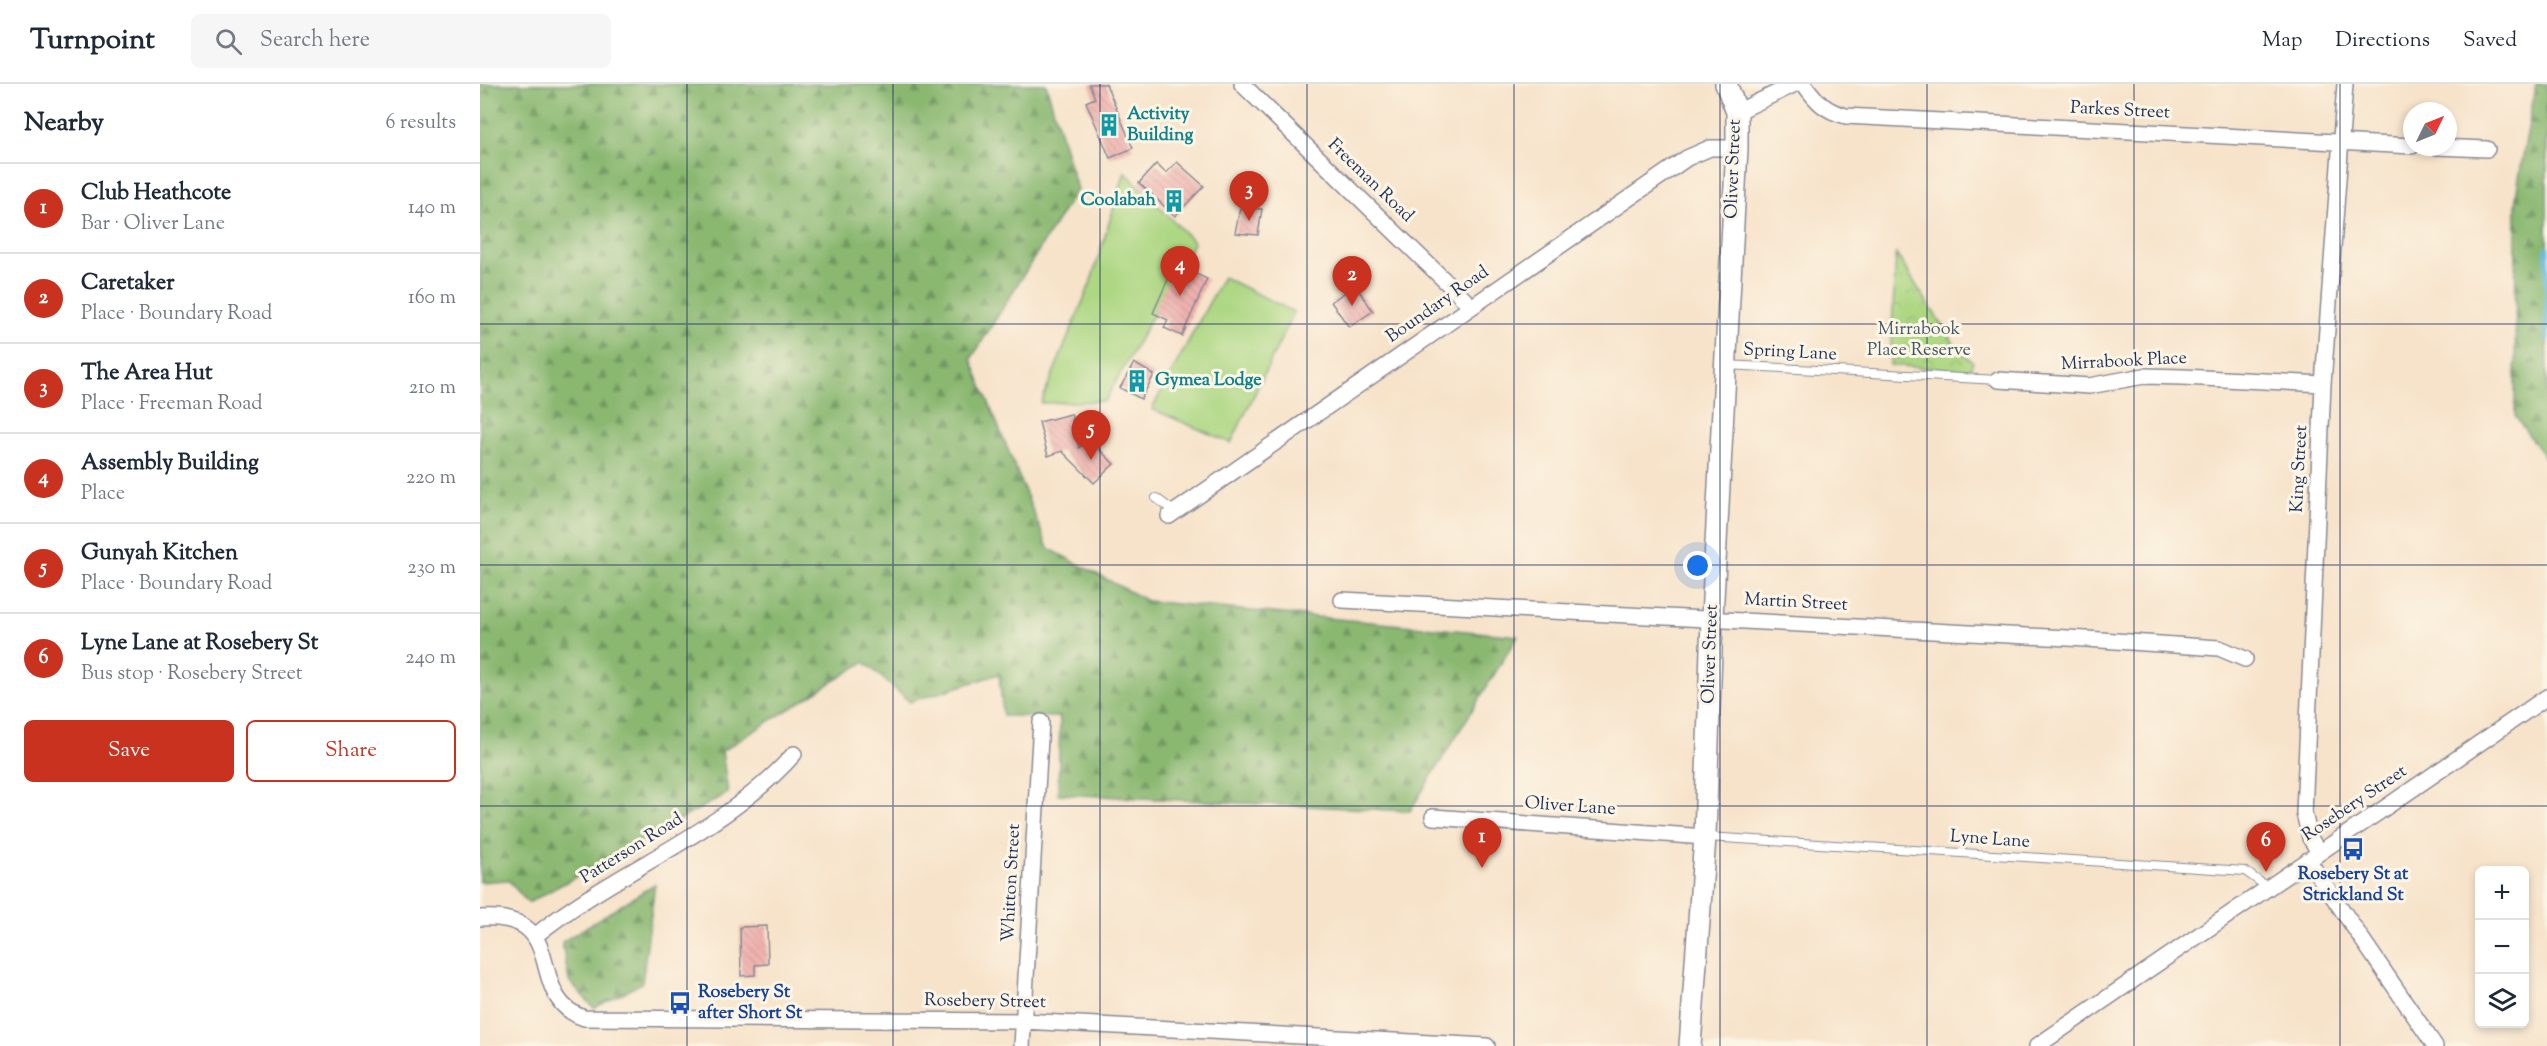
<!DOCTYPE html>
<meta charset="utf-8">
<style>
:root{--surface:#fff;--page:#f6f6f7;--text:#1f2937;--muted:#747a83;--line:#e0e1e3;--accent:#c8321e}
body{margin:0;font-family:"Sorts Mill Goudy",serif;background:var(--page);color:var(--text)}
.controls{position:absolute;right:18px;bottom:18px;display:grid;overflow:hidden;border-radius:9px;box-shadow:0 3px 9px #0003}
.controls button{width:54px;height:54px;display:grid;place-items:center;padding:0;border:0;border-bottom:2px solid var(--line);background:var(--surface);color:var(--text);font:30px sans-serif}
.compass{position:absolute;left:1923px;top:18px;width:54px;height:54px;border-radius:50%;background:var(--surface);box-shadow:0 3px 9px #0003;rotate:47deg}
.you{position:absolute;left:1218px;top:482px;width:21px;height:21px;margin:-15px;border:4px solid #fff;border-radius:50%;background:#1a73e8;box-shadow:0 0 0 9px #1a73e833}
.badge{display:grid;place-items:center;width:39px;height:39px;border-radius:50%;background:var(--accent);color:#fff;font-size:20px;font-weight:700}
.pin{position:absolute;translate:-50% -50px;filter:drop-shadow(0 2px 3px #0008)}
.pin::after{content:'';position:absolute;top:32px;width:21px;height:18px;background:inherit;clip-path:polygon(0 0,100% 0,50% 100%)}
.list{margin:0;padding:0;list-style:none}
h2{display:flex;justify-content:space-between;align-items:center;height:78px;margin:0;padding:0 24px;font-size:26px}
h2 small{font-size:20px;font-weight:400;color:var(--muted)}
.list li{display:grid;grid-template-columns:39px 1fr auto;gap:18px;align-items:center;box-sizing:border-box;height:90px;padding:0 24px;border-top:2px solid var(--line)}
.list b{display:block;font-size:22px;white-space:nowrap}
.list p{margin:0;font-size:20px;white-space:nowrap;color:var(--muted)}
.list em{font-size:20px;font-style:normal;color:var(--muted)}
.actions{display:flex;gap:12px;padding:18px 24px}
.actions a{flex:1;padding:14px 0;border:2px solid var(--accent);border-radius:9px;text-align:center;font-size:21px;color:var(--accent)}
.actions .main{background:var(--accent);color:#fff}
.icon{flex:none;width:33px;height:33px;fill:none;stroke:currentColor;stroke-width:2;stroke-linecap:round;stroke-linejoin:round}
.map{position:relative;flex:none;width:2067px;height:962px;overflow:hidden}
header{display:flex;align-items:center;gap:36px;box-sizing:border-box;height:84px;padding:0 30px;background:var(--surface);border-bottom:2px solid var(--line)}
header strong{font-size:28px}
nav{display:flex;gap:33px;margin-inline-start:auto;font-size:21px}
.search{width:420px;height:54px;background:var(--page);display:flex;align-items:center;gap:15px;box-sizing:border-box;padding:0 21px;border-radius:9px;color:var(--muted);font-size:22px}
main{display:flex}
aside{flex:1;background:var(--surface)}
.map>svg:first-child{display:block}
.green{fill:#add783;stroke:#648370;stroke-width:1.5}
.forest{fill:url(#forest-firs);stroke:#527468;stroke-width:1.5}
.park{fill:url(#park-crowns);stroke:#648370;stroke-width:1.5}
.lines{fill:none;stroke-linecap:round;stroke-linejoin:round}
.stream{stroke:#66b9e2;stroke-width:5}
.building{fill:url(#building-back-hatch)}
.lane-casing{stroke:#898994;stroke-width:10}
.street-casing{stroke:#898994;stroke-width:18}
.secondary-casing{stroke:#898994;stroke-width:24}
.lane{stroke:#fff;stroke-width:8}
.street{stroke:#fff;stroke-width:15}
.secondary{stroke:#fff;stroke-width:21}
.grid{fill:none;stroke:#1b2f5e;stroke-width:1.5;stroke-opacity:0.55}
.labels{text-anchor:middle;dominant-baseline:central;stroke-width:6;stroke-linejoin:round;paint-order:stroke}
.street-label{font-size:18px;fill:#1b2f5e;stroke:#fcf5e5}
.culture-label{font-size:18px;font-weight:bold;fill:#0d838f;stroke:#fcf5e5;text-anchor:start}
.park-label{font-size:18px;fill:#405967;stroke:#fcf5e5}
.transit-label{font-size:18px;font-weight:bold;fill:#164399;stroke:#fcf5e5}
</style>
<header>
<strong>Turnpoint</strong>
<div class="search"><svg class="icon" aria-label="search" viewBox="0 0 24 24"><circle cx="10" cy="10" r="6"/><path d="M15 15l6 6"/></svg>Search here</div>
<nav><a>Map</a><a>Directions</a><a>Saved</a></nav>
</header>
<main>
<aside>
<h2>Nearby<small>6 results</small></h2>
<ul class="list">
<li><span class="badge">1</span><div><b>Club Heathcote</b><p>Bar · Oliver Lane</p></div><em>140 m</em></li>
<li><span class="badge">2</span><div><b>Caretaker</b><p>Place · Boundary Road</p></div><em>160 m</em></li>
<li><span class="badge">3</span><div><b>The Area Hut</b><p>Place · Freeman Road</p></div><em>210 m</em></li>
<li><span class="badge">4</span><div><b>Assembly Building</b><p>Place</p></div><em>220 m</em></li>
<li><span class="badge">5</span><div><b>Gunyah Kitchen</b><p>Place · Boundary Road</p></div><em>230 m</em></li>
<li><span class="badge">6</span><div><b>Lyne Lane at Rosebery St</b><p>Bus stop · Rosebery Street</p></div><em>240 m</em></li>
</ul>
<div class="actions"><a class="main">Save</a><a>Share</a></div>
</aside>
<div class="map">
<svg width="2067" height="962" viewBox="0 0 2067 962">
<defs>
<pattern id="forest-firs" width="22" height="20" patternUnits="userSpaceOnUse" patternTransform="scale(1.5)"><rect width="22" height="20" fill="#8ab871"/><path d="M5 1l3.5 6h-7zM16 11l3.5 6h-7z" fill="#709660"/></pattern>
<pattern id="park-crowns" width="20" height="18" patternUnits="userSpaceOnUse" patternTransform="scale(1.5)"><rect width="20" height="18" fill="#add783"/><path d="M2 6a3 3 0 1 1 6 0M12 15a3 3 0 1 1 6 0" fill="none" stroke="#94b974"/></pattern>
<pattern id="building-back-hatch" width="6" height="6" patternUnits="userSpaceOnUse" patternTransform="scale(1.5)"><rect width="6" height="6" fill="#f0b2ae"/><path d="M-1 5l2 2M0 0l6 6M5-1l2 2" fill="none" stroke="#cd9998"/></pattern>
</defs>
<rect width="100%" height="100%" fill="#fcf5e5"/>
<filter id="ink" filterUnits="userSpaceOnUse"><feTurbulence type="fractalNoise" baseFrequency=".0167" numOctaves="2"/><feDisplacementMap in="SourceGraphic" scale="12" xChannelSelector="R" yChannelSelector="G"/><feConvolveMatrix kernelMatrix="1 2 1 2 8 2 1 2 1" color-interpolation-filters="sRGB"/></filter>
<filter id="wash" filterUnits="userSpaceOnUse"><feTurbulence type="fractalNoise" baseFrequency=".008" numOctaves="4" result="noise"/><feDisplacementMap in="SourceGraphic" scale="24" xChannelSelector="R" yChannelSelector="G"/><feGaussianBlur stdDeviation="1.35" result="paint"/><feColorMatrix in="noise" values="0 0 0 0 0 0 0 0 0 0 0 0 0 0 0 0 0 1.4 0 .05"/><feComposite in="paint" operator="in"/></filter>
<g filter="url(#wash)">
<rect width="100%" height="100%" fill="#f7e3ca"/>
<!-- green -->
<path class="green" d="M645,88L714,158L625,317L561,319L610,200Z
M743,193L814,228L751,359L672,325Z"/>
<!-- forest -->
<path class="forest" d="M0,0H566L597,105L491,275L568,464L667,517L1038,552L930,727L578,710L580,633L523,632L519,590L430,618L384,578L242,667L248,709L48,819L28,796L0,798Z
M2056,0H2067V377L2035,332L2036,111Z
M175,800L162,899L114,924L89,897L82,858Z"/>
<!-- park -->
<path class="park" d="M1416,170L1478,266L1493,278L1489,287L1410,281Z"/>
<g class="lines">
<!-- stream -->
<path class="stream" d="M2067,164V255"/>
</g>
<g id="blocks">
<!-- building -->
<path class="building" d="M609,0H626L653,64L630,74L606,18L615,14Z
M697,78L724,102L695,132L659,99L676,80L686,89Z
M760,124L782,125L778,151L755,149Z
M695,180L727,195L702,252L684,244L688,236L673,229Z
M875,201L893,227L869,243L851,218Z
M654,279L674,291L661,315L640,304Z
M591,330L599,364L608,354L634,380L614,399L582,367L568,372L559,338Z
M287,842L288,880L275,881V891L261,892L260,843Z"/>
</g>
</g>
<g filter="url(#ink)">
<use href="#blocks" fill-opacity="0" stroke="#898994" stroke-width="1.5"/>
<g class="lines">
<!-- lane casing -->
<g class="lane-casing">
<path id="lane" d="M1246,281L1518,296
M676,414L695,428
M1227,753L1765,787L1787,803"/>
</g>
<!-- street casing -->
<g class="street-casing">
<path id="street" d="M762,0L991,222
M1324,0C1336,17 1345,27 1366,32L1932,62
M1257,28L1315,0
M1956,63L2007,65
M1518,296L1609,302L1664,292L1702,293L1843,300
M689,432L1207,74L1230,64H1257
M862,516L1606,555L1739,564L1765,575
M953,733L1225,753
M1839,768L1830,754L1824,729L1843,300L1865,0
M1828,776L1955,962
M0,834C93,828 42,913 104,934L543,937L1007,962
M55,852C137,785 243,750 314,670
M542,962L561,638
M1557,962L2067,613"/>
</g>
<!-- secondary casing -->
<g class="secondary-casing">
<path id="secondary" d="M1210,962L1225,753L1232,534L1257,64V28L1246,0"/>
</g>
<!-- lane -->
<use href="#lane" class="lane"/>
<!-- street -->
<use href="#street" class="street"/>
<!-- secondary -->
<use href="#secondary" class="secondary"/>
</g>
</g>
<!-- grid -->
<path class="grid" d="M207,0V962M413,0V962M620,0V962M827,0V962M1034,0V962M1240,0V962M1447,0V962M1654,0V962M1860,0V962M0,240H2067M0,481H2067M0,722H2067"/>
<!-- icons -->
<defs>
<g id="building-bare" transform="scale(1.8)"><path d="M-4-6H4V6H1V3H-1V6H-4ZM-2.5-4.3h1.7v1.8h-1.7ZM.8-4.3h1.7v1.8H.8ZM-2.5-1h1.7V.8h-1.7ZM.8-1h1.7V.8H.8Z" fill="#0f9aa8" stroke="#fcf5e5" stroke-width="2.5" paint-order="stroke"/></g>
<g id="bus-bare" transform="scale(1.8)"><path d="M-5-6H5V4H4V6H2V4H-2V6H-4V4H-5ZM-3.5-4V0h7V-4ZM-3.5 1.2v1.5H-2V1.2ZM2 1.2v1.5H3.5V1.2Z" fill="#1a4fb4" stroke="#fcf5e5" stroke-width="2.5" paint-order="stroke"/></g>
</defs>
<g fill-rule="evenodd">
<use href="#building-bare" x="629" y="41"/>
<use href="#building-bare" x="694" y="117"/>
<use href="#building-bare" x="657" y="297"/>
<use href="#bus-bare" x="1873" y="765"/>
<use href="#bus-bare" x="200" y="919"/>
</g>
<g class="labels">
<!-- street labels -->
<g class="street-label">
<text transform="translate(1640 27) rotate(3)">Parkes Street</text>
<text transform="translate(1254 85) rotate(-88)">Oliver Street</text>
<text transform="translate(890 97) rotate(44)">Freeman Road</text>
<text transform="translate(958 221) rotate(-35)">Boundary Road</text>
<text transform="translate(1310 269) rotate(3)">Spring Lane</text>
<text transform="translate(1644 278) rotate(-3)">Mirrabook Place</text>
<text transform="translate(1820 385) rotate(-87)">King Street</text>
<text transform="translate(1316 519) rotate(3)">Martin Street</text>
<text transform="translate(1231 570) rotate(-88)">Oliver Street</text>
<text transform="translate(1875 720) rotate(-34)">Rosebery Street</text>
<text transform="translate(1090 723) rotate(4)">Oliver Lane</text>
<text transform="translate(1510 756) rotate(4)">Lyne Lane</text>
<text transform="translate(152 765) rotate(-32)">Patterson Road</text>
<text transform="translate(532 799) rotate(-87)">Whitton Street</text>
<text transform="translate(505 918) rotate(1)">Rosebery Street</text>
</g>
<!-- culture labels -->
<g class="culture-label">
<text x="647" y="31">Activity<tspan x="647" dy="21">Building</tspan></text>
<text x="676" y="117" text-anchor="end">Coolabah</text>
<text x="675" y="297">Gymea Lodge</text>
</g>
<!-- park labels -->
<g class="park-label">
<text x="1439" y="246">Mirrabook<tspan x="1439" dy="21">Place Reserve</tspan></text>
</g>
<!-- transit labels -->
<g class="transit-label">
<text x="1873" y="791">Rosebery St at<tspan x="1873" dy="21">Strickland St</tspan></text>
<text x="218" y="909" text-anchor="start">Rosebery St<tspan x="218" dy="21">after Short St</tspan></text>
</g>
</g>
</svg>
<div class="controls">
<button>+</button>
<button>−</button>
<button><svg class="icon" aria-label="layers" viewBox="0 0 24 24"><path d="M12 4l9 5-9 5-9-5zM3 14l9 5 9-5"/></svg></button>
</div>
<svg class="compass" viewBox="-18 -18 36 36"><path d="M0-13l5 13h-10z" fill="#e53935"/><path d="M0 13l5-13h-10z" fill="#747a83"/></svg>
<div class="you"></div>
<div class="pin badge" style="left:1002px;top:784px">1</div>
<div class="pin badge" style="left:872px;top:222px">2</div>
<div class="pin badge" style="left:769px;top:137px">3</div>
<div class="pin badge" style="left:700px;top:212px">4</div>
<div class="pin badge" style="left:611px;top:376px">5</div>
<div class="pin badge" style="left:1786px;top:788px">6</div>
</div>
</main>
